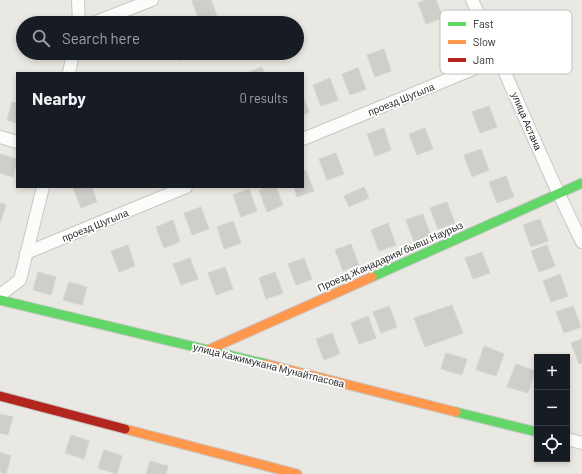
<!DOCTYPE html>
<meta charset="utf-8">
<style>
:root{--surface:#171b24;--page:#20242c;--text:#f1f3f6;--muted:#9ea1a6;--line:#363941}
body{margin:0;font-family:Barlow,sans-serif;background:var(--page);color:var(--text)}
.controls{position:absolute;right:12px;bottom:12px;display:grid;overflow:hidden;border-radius:0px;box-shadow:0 2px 6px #0003}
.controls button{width:36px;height:36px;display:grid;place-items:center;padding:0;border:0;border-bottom:1px solid var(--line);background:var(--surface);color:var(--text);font:20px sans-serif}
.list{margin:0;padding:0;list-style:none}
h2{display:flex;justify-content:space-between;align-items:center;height:52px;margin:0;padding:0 16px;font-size:17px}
h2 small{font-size:13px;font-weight:400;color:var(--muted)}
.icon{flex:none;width:22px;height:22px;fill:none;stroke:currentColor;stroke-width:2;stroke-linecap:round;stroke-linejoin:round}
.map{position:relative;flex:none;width:582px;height:474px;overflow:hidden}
.search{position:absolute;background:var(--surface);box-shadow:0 2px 6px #0003;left:16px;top:16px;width:288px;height:44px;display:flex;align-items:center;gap:10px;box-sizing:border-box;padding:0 14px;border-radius:22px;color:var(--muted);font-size:15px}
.panel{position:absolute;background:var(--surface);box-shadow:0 2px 6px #0003;left:16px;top:72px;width:288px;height:116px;border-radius:0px}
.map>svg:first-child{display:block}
.building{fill:#cfcec9;stroke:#d5d4ce}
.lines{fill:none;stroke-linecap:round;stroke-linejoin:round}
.street-casing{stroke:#c8c7c7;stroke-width:14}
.fast-casing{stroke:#c8c7c7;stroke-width:11}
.slow-casing{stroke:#c8c7c7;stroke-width:11}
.jam-casing{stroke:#c8c7c7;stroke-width:11}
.street{stroke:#fcfcfb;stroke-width:12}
.fast{stroke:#63d668;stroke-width:9}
.slow{stroke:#ff974d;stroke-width:9}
.jam{stroke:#b3261e;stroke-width:9}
.labels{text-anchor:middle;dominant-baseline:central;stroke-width:3.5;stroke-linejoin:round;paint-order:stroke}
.street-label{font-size:10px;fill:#2c2c2c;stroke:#fff}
.key{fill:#fff;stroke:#c0c0c0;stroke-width:1}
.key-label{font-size:11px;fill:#2c2c2c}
</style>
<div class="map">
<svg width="582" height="474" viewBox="0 0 582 474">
<rect width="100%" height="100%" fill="#eae8e2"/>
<!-- building -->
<path class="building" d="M195,0H211L217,16L200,23L192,1Z
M426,0H436L443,18L426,24L418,3Z
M29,18L47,23H28Z
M384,49L391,71L375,77L367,55Z
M106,53H124L108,59Z
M175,53H194V55L178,61Z
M235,53H253L237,59Z
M262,67L264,73H246Z
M358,68L366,89L350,95L342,74Z
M330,78L338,100L321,106L313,85Z
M303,96L309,112L303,115Z
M12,102L17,103V123L7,120Z
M489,106L497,127L480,133L472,112Z
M384,128L391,150L375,156L367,134Z
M425,128L433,149L417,155L409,134Z
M481,149L489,170L472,177L464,155Z
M336,153L344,174L327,180L319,159Z
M0,154L17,159L13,177L0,173Z
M306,170L314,191L297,197L294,187H303V171Z
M506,176L514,197L497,203L489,182Z
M73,187H92L97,202L81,208Z
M268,187H276L283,205L267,212L259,190Z
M364,187L369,198L349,207L344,196Z
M249,189L257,211L241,217L233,195Z
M447,202L455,223L438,229L430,208Z
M0,203L6,205L0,223Z
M201,207L209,229L192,235L184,213Z
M423,214L431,236L414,242L406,220Z
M540,219L548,241L531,247L523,225Z
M173,220L180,242L164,248L156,227Z
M233,221L241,243L224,249L217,227Z
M388,223L396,245L379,251L371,230Z
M351,244L359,265L343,271L335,250Z
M128,245L135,266L119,272L111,251Z
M547,245L555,266L539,272L531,251Z
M482,252L490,273L473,279L465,258Z
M190,258L198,279L181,285L173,264Z
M304,258L312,279L296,285L288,264Z
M225,267L233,289L216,295L208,273Z
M38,272L56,277L51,295L33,290Z
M275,272L283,293L266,299L259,278Z
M560,274L568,296L551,302L543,281Z
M69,282L87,287L82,305L63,300Z
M452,305L463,333L425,347L414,318Z
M389,306L397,327L381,333L373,312Z
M573,306L581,327L564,333L556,312Z
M368,316L376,338L359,344L351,323Z
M332,333L340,354L324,360L316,339Z
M582,339V363L579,364L571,343Z
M484,346L504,354L496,376L476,370Z
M446,353L467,359L462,375L441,369Z
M516,364L535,371L528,393L507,387Z
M0,414L13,417L8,435L0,433Z
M71,435L89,441L84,459L65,453Z
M104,450L122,456L117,474L98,468Z
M0,452L11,456L6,474L0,472Z
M150,461L168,466L166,474H146Z"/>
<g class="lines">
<!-- street casing -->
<g class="street-casing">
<path id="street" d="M78,0L79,23
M472,0C510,80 542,163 582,242
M93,23L152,0
M69,73L73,53
M0,137L17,142
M303,139L500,58
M26,253L186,187
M0,295L20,280L43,187
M567,439L582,443"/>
</g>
<!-- fast casing -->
<g class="fast-casing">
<path id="fast" d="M372,277L582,183
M0,300L266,364
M456,412L537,432"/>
</g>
<!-- slow casing -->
<g class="slow-casing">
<path id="slow" d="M208,350L372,277
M266,364L456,412
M125,429L297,474"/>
</g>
<!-- jam casing -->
<g class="jam-casing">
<path id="jam" d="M0,396L125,429"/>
</g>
<!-- street -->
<use href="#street" class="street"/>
<!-- fast -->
<use href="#fast" class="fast"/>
<!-- slow -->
<use href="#slow" class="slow"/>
<!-- jam -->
<use href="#jam" class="jam"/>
</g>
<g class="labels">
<!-- street labels -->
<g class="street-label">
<text transform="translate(401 99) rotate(-22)">проезд Шугыла</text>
<text transform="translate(527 121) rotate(67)">улица Астана</text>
<text transform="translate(95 225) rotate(-22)">проезд Шугыла</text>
<text transform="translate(390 256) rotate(-24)">Проезд Жаңадария/бывш.Наурыз</text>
<text transform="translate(269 365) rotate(14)">улица Кажимукана Мунайтпасова</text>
</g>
</g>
<!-- legend -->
<rect x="440" y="10" width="132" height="64" rx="6" class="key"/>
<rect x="448" y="22" width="18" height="4" fill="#63d668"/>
<rect x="448" y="40" width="18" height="4" fill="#ff974d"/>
<rect x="448" y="58" width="18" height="4" fill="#b3261e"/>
<g class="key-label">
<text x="473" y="28">Fast</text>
<text x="473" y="46">Slow</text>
<text x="473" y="64">Jam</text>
</g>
</svg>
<div class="controls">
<button>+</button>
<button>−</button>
<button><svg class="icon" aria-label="locate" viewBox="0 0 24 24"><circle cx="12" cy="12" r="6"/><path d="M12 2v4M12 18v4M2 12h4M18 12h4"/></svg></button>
</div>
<div class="search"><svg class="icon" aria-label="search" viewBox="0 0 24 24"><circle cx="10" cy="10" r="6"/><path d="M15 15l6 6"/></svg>Search here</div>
<section class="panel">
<h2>Nearby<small>0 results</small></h2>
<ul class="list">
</ul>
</section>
</div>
